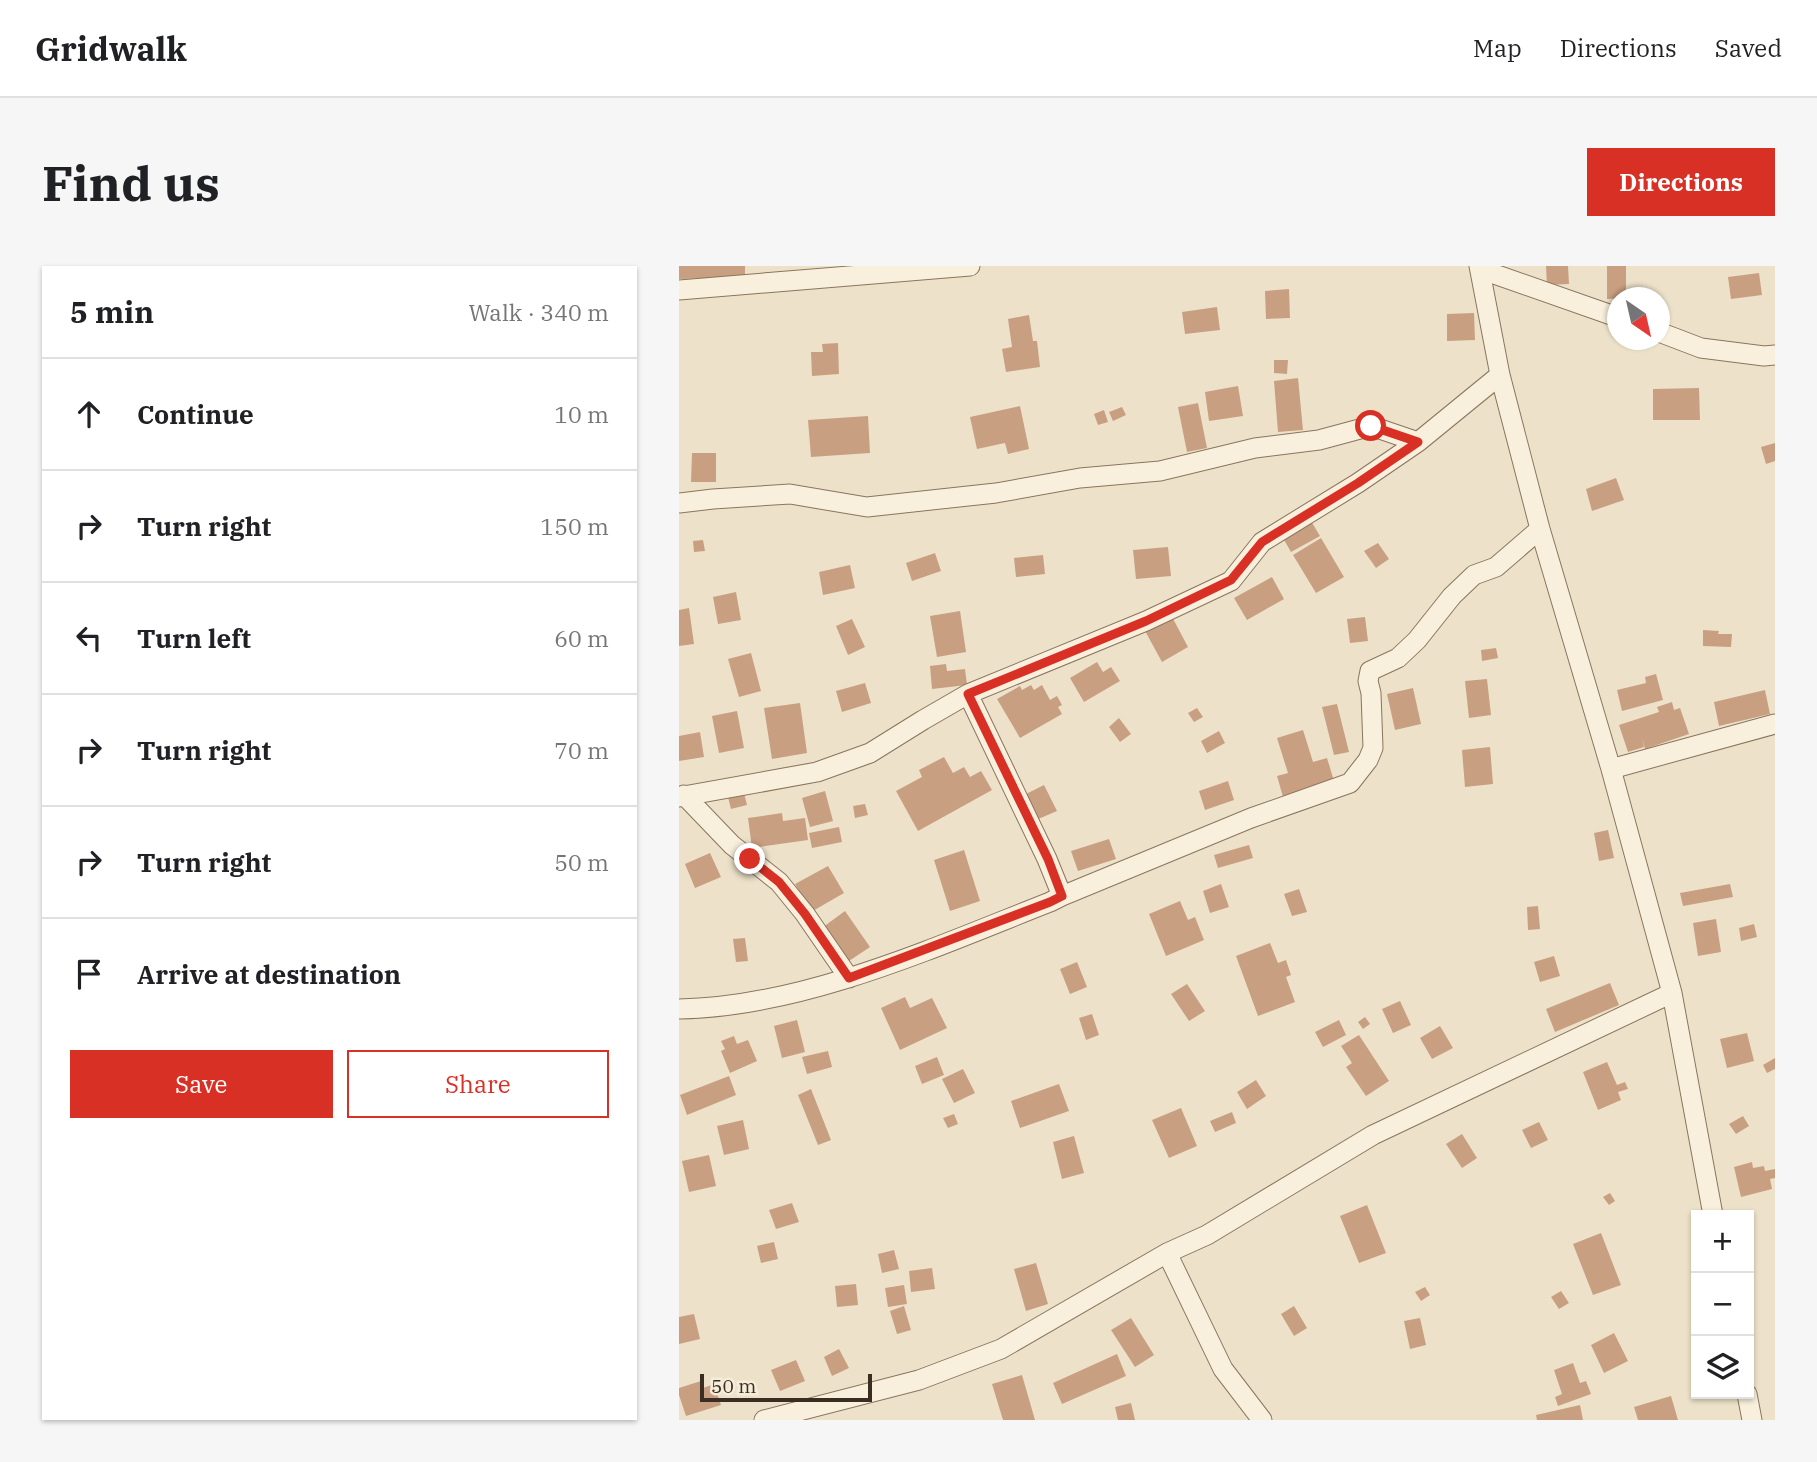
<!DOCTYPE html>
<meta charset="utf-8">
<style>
:root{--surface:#fff;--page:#f6f6f6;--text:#202124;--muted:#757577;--line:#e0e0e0;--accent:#d93025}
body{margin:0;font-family:"IBM Plex Serif",serif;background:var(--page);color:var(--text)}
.controls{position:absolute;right:21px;bottom:21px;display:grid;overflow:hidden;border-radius:0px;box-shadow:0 2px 5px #0004}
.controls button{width:63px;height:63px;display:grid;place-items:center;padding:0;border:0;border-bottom:2px solid var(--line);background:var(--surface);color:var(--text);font:35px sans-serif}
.compass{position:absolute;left:928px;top:21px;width:63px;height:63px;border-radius:50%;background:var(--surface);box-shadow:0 2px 5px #0004;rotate:146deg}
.scale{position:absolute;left:21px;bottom:18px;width:172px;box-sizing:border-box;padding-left:7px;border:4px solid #3a2d21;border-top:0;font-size:19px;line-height:24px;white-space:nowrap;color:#3a2d21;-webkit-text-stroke:5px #f5ecd9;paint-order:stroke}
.stop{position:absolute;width:21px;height:21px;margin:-16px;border:5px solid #d93025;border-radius:50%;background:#fff}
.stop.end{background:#d93025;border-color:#fff;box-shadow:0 2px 7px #0008}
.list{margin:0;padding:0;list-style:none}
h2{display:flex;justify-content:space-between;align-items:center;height:91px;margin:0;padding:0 28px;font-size:30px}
h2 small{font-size:23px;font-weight:400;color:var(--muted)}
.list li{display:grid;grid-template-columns:46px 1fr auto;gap:21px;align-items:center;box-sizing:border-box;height:112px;padding:0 28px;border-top:2px solid var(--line)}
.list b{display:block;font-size:26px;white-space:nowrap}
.list em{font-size:23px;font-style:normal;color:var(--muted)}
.actions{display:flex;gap:14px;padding:21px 28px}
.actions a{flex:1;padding:16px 0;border:2px solid var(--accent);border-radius:0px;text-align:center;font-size:24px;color:var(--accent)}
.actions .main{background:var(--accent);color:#fff}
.icon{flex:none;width:38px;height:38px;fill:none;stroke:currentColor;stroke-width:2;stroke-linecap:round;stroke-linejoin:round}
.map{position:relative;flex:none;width:1096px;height:1154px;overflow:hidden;border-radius:0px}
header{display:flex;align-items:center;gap:42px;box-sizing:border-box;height:98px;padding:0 35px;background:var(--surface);border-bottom:2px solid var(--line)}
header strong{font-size:33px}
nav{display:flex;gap:38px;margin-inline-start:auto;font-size:24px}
.intro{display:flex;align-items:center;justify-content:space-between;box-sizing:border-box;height:168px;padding:0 42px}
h1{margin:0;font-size:49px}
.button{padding:18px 32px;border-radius:0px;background:var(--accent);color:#fff;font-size:24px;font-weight:700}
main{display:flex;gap:42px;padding:0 42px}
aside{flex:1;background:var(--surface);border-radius:0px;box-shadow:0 2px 5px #0004}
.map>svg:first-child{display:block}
.building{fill:#c99f81}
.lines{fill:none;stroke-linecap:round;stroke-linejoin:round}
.street-casing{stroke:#89755e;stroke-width:21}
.street{stroke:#f8f0dc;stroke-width:19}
.route{stroke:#d93025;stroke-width:9}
</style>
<header>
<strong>Gridwalk</strong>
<nav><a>Map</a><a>Directions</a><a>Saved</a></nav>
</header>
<div class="intro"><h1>Find us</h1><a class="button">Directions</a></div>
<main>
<aside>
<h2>5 min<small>Walk · 340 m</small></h2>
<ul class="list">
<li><svg class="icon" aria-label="ahead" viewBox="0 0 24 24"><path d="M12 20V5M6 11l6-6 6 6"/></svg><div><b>Continue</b></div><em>10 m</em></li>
<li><svg class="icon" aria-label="right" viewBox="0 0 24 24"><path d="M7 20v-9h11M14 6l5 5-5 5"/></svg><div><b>Turn right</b></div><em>150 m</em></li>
<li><svg class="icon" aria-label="left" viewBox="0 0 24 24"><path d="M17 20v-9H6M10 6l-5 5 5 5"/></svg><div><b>Turn left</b></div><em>60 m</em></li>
<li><svg class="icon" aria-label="right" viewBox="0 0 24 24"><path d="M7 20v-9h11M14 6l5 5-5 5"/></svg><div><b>Turn right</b></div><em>70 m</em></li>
<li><svg class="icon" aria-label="right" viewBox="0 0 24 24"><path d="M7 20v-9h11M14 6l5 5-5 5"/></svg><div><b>Turn right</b></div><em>50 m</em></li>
<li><svg class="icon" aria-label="arrive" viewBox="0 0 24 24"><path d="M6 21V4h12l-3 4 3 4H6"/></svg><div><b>Arrive at destination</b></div></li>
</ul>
<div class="actions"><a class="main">Save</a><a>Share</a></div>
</aside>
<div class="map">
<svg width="1096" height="1154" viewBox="0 0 1096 1154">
<rect width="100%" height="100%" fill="#ede2c9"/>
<!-- building -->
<path class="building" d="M0,0H66V11L0,13Z
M867,0H889L890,18L868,19Z
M928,0H947V32L928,33Z
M1080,7L1083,29L1052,33L1049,11Z
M610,23L611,52L587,53L586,25Z
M538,41L541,64L506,68L503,46Z
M795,47L796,74L768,75V48Z
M350,49L354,75H358L361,101L327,106L323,83L333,81L329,53Z
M159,77L160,108L133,110L132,86H144L143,78Z
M595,94H609L608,108L595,107Z
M619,112L624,164L599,166L595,115Z
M559,120L564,150L530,155L526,126Z
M1020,122L1021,154H974V123Z
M519,137L528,182L508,186L499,141Z
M341,140L350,183L329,188L326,177L298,183L291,151Z
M443,141L447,149L434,155L430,146Z
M425,144L429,156L419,159L415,148Z
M189,150L191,187L132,191L129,154Z
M1096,177V195L1087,198L1082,181Z
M13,187H37V216H12Z
M937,212L945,234L913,245L907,223Z
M632,255L641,270L612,286L604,272Z
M642,272L665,311L637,327L614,289Z
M24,274L26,285L15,286L14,275Z
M699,277L710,293L697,302L685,285Z
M489,281L492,310L457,313L454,284Z
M256,287L262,305L233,315L227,297Z
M364,289L366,308L337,311L335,292Z
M171,299L176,322L144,329L140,306Z
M593,311L605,333L568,354L555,332Z
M57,326L62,354L39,358L34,331Z
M10,342L15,378L0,380V344Z
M281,345L287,386L258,391L251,350Z
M492,349L509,381L483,396L465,363Z
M686,351L689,375L671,377L668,353Z
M173,353L186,381L169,389L157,360Z
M1024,364L1040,365L1039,368H1053L1052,381L1024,380Z
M817,382L819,392L803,395L802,384Z
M72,387L82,425L60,431L49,393Z
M418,396L424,406L432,401L441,415L405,436L391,412Z
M267,398L268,405L286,403L288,419L253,423L251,400Z
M977,408L984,434L943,445L938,424L967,417L966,411Z
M808,413L812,449L790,452L786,415Z
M186,417L192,437L163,446L157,425Z
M352,419L355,424L363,419L371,434L378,430L383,439L379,441L383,448L341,472L318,433L341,420L343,424Z
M734,422L742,458L716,464L708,428Z
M1086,424L1091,448L1040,460L1035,436Z
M993,436L995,444L1001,442L1010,468L966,483L963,471L965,481L949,486L940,459L980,446L978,441Z
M121,437L128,487L93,493L85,442Z
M658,438L670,486L655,489L643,441Z
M518,442L524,451L515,456L509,447Z
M58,445L65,482L40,487L33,450Z
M440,452L452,468L441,476L430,461Z
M624,464L634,496L648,492L655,515L604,531L598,510L609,507L598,472Z
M540,465L546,477L528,487L522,475Z
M21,466L25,491L0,495V470Z
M811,481L814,518L786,521L783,484Z
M265,491L274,507L285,501L291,511L302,505L313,524L239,565L217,525L243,511L240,504Z
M549,515L555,534L526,544L520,525Z
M365,519L378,545L357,554L345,529Z
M64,523L68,539L52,543L48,527Z
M146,525L154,555L131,561L123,532Z
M186,538L189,549L176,552L174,540Z
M103,547L104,555L126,552L129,574L73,582L69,552Z
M160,561L163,576L133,582L130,567Z
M929,564L935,592L920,595L915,567Z
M430,573L437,593L399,605L392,585Z
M570,579L574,592L539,602L535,589Z
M285,584L301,635L271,645L255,594Z
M31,587L42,611L16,622L6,598Z
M149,600L165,627L132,646L116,618Z
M542,618L550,641L531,647L524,625Z
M1051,618L1054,631L1004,640L1001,627Z
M620,623L628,646L613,650L605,628Z
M501,635L509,654L516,651L525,674L487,690L470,648Z
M859,640L861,663L849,664L848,641Z
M166,645L191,681L164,699L140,664Z
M1037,653L1042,686L1019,690L1014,657Z
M1075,658L1078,671L1062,675L1060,662Z
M66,672L69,695L57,696L54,673Z
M591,677L599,697L607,694L612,709L607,711L616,736L579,750L557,690Z
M875,690L881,710L861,716L855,696Z
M398,696L408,721L391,728L381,703Z
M931,717L940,739L876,766L867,743Z
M508,718L526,745L510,755L492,728Z
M226,731L231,742L253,732L268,762L221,784L202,742Z
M721,735L732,759L714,767L703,743Z
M413,748L420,769L407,774L400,752Z
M686,751L691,758L684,763L679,756Z
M118,754L126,786L103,792L95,760Z
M660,754L667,769L644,781L636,766Z
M761,760L774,782L753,793L741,772Z
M1068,767L1075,795L1048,802L1041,773Z
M680,769L710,815L687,830L667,801L673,797L662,780Z
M55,770L58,778L69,774L78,795L51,807L42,785L46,783L42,775Z
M149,785L153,801L128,808L123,791Z
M258,791L265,809L243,818L236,800Z
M1096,792V803L1088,807L1084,799Z
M928,796L938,819L946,816L949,823L939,826L942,834L919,844L904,806Z
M284,803L296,827L275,837L263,813Z
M50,810L57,829L8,849L1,829Z
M577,814L587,830L568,843L558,826Z
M380,818L390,845L341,862L332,835Z
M132,823L152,874L139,879L119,829Z
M502,842L518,880L490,892L473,854Z
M553,846L557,857L536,866L531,855Z
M275,848L279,858L269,862L264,852Z
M1064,850L1070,860L1057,868L1050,858Z
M64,854L70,883L45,889L38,860Z
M860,856L869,874L852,882L843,864Z
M783,868L798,892L783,902L767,878Z
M395,870L405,907L383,913L374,876Z
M30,889L37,920L10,926L3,895Z
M1073,896L1074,902L1085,900L1086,905L1096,903V912L1091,913L1093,923L1062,931L1055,901Z
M931,927L936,935L930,939L924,931Z
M113,937L120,956L97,963L90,944Z
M688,939L707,987L680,997L661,950Z
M922,967L942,1019L914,1029L894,978Z
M95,976L99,993L82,997L78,980Z
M215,984L220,1003L203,1007L199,988Z
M357,997L369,1038L347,1045L335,1003Z
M253,1002L256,1023L232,1026L230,1005Z
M177,1018L179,1039L158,1041L156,1020Z
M225,1019L228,1038L209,1041L206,1022Z
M746,1021L751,1029L742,1035L736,1026Z
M882,1025L890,1037L880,1043L872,1031Z
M225,1040L232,1064L218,1068L211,1045Z
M615,1040L628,1062L615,1070L602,1048Z
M15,1048L21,1073L0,1078V1051Z
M452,1052L475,1089L456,1101L432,1064Z
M741,1052L747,1079L731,1083L725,1055Z
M935,1067L949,1095L925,1107L912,1079Z
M160,1083L170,1102L153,1110L145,1091Z
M438,1088L447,1110L383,1138L374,1117Z
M117,1094L126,1115L101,1125L92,1104Z
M894,1097L901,1117L907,1115L912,1128L879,1140L876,1131L883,1128L875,1104Z
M343,1109L356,1154H324L313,1118Z
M22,1115L24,1122L35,1118L42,1139L7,1150L0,1129V1122Z
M992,1130L999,1154H959L955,1141Z
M452,1137L456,1154H439L436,1141Z
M901,1139L904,1154H858L857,1149Z"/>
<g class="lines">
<!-- street casing -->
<g class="street-casing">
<path id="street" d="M800,0L821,109L861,263L932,503L993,727L1034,949
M801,3L938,51
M0,24L291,0
M980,66L1022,82L1085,90L1096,89
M0,237L34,233L111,228L188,241L317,227L401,212L481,205L576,182L640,174L692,160L739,176L821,109
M932,503L1096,458
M5,529L53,579L100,616L126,648L170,712
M0,531L138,506L191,487L244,454L289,428L467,355L552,315L583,276L679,217L739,176
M383,630L572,552L671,517L689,494L694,482L692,427L689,415L691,405L719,392L738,374L773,330L795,309L817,301L861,263
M0,743C124,741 256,681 371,636L383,630L368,593L289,428
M488,987L544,1103L583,1154
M1068,1128L1073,1154
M85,1154L240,1114L322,1083L488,987L528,969L694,869L993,727"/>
</g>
<!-- street -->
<use href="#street" class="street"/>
</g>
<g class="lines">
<!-- route -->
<path class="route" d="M71,593L100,616L126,648L170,712L371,636L383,630L369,593L289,428L467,355L552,314L583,276L679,217L739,176L692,160"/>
</g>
</svg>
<div class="controls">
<button>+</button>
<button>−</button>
<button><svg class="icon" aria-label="layers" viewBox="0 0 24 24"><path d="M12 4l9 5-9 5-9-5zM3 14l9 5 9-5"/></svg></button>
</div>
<svg class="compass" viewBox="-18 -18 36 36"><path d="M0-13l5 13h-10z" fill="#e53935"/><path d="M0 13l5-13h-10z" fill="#757577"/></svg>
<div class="scale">50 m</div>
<div class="stop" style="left:692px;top:160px"></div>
<div class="stop end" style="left:71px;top:593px"></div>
</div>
</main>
